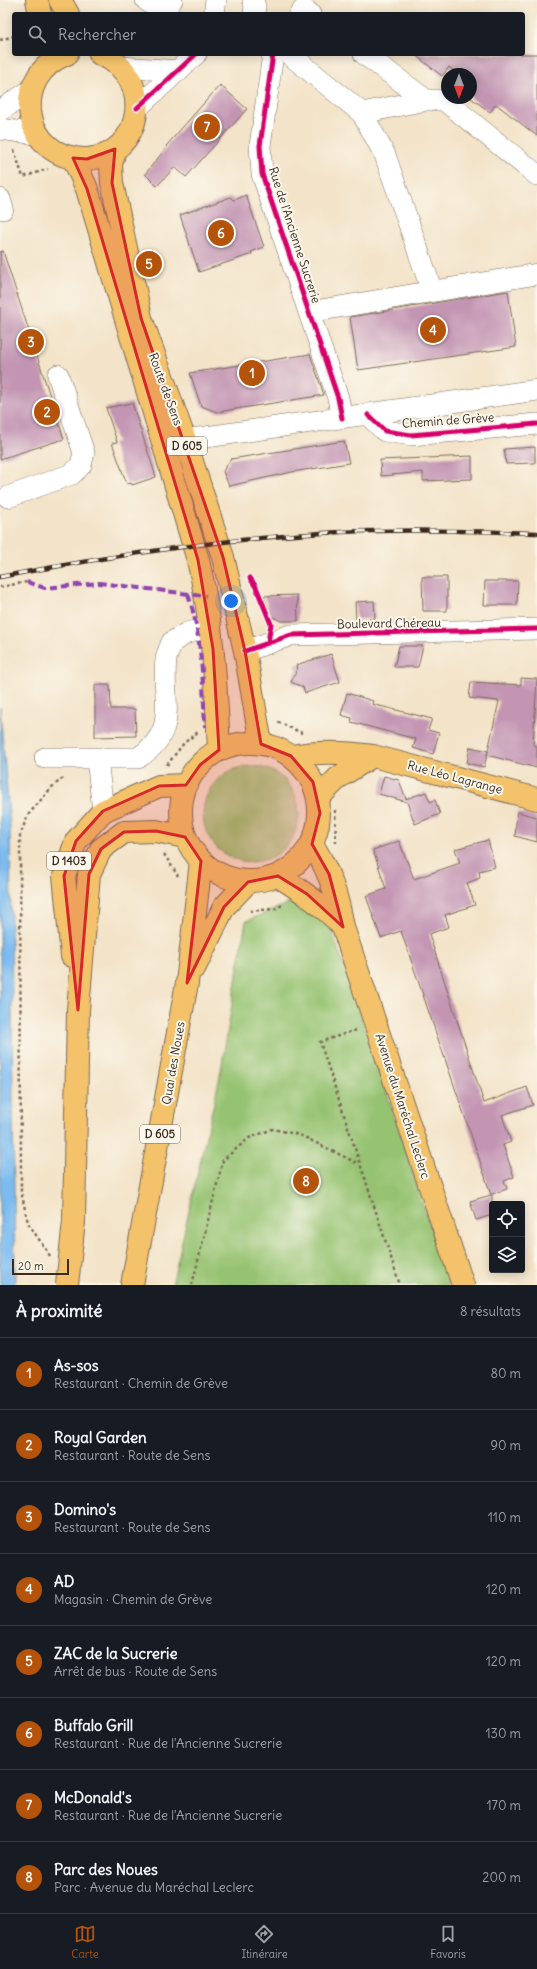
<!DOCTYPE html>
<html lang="fr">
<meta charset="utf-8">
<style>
:root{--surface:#171b24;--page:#20242c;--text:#f1f3f6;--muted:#9ea1a6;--line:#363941;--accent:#b45309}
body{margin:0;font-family:Delius,sans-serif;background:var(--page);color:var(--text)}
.controls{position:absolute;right:12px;bottom:12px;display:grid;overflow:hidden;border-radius:4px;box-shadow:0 2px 10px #0003}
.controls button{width:36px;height:36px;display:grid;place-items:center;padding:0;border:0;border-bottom:1px solid var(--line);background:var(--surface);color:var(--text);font:20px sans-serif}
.compass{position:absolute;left:441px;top:68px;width:36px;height:36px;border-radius:50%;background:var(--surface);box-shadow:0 2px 10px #0003;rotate:180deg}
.scale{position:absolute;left:12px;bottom:10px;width:57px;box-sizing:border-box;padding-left:4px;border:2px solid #3b2a1e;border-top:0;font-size:11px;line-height:14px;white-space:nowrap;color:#3b2a1e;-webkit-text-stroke:3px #fbf7ec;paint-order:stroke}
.you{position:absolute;left:231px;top:601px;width:14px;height:14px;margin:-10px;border:3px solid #fff;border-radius:50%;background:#1a73e8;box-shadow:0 0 0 6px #1a73e833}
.badge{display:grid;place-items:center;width:26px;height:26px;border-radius:50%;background:var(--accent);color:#fff;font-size:13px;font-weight:700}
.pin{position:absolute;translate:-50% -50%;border:2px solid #fff;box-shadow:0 1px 4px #0006}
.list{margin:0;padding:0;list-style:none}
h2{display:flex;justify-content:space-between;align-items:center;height:52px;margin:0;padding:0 16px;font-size:17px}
h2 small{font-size:13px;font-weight:400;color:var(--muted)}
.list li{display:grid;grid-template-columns:26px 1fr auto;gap:12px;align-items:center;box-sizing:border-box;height:72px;padding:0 16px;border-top:1px solid var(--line)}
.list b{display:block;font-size:15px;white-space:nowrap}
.list p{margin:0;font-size:13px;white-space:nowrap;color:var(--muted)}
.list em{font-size:13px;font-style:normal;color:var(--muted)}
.icon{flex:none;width:22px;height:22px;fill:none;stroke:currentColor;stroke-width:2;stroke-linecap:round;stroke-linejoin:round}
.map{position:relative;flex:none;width:537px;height:1285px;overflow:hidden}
.search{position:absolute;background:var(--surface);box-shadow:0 2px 10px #0003;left:12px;right:12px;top:12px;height:44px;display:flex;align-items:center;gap:10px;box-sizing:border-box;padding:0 14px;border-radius:4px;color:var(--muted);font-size:15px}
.sheet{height:628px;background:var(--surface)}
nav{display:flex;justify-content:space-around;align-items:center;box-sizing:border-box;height:56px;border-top:1px solid var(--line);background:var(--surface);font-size:11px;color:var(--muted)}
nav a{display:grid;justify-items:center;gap:2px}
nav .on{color:var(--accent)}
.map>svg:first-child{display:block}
.green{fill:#96c371;stroke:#687648}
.water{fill:#7cbbf0;stroke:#5c7287}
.building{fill:#c395b3}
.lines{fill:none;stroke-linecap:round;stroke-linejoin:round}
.minor-casing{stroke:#7b6b5a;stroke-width:22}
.major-casing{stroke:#7b6b5a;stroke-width:24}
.path{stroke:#7b6b5a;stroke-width:2.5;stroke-dasharray:3 3;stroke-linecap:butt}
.minor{stroke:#fff;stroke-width:21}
.major{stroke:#f3c26a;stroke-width:22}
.rail-casing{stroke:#3b2a1e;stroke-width:4.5}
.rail{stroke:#fbf7ec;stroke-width:3;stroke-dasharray:9;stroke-linecap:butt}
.major-bridge-casing{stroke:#7b6b5a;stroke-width:24;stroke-linecap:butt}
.major-bridge{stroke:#f3c26a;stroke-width:22}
.quiet{stroke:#8e44ad;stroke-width:4;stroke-dasharray:8 4;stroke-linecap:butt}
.cycleway-casing{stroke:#fbf7ec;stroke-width:8}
.cycleway{stroke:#d6006c;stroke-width:5}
.marked{fill:#d62828;fill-opacity:0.2;stroke:#d62828;stroke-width:3;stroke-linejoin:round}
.labels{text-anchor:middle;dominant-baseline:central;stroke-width:4;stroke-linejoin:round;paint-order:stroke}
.shield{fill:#fbf7ec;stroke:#75685c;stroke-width:1}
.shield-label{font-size:11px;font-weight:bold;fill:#3b2a1e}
.street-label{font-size:12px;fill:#3b2a1e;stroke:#fbf7ec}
</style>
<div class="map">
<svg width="537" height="1285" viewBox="0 0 537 1285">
<rect width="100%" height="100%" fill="#fbf7ec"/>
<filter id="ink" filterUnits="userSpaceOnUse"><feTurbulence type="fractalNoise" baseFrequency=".025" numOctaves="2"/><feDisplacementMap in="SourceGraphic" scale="8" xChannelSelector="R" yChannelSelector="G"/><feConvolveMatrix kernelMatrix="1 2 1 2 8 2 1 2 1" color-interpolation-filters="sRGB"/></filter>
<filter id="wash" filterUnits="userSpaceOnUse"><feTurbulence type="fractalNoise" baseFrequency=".012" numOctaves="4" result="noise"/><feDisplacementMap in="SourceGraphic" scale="16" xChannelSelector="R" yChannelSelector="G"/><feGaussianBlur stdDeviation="0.9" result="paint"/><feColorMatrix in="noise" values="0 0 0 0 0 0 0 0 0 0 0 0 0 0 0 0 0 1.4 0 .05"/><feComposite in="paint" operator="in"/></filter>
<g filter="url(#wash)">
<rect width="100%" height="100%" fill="#f3e3c8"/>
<!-- green -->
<path class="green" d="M203 814a48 48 0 1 1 96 0a48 48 0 1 1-96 0Z
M318,891L376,1059L449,1285H172L220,1076L246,921Z"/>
<!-- water -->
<path class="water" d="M0,707L10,827L15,1285H0Z"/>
<g id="blocks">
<!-- building -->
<path class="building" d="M414,54H537V136L496,104L490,112L471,98V74H458L449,67L442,76Z
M220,85L247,109L186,177L175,167L157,186L145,174L167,147L166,146Z
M246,195L264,247L251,252L252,254L199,272L180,215L231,197L234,200Z
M3,251L64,439L0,459V252Z
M508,291L516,347L358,370L350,317Z
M310,354L324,395L217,412L201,406L190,373Z
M132,403L156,477L132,485L131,483L127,484L112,443L117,442L106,408Z
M344,441L349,463L292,472L229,486L223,471L231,459Z
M535,447V463L506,464L504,449Z
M472,456V479L423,481V472L381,476L380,460Z
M422,577H447V611H423Z
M485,581H518L517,605H484Z
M297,595L298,621H281L271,616L264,596Z
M374,601L375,619H356L355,602Z
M399,646H423L418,667H394Z
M331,654L340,682L305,693L303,687L291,682L297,670L296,665Z
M521,678L537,679L533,745L537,746V768L487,755L499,701L469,698L471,682L521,685Z
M95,685H110L111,709H135L136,736L95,737Z
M347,693L373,701L372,704L432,719L428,730L439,733L433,754L413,748L416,739L351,722L352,718L341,715Z
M470,747L488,751L484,767L467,763Z
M384,776L399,780L406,799L426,792L430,802L435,800L440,814L415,824L407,802L379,794Z
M517,812L537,817V842L515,836Z
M488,840L495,867L479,871L480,878L467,883L475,905L445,915L449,927L429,934L484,1103L527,1087L533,1105L502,1115L511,1142L503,1145L514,1177L504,1181L507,1189L492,1194V1215L476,1220L470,1201L491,1195L478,1155L401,931L381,938L366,896L386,889L373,850L399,841L414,879L460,863L455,849Z"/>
</g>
</g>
<g filter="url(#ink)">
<use href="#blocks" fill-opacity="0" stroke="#7b6b5a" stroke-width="1"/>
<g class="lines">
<!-- minor casing -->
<g class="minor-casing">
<path id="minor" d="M146,0L162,12L172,0
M253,0L255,7L254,14
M214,14L216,0
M300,14L304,9L310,14
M273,54L260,146L262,174L338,398L342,418
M289,54L362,113L385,155L432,291
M364,54L426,100
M121,67L179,71
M137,108L196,54
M0,111L31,90
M362,113L426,100H444L537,175
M0,129L37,134
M0,199L3,209
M309,312L537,274
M368,415L385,431L411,435L537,424
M185,440L537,390
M8,497L72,474L81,465L84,453L58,375
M245,651L291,635L537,629
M45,758H138C181,730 161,701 166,659C167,654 170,647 172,642L187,633L198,630
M97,758L103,811"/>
</g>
<!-- major casing -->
<g class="major-casing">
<path id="major" d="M37,0L40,14
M60,0L68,14
M67,54C8,76 23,160 86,159C143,157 157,77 100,54
M115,149L111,165L112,183L141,318L185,440L223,557L245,651L261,744
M73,158L87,189L198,560C213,623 216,686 219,750
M181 812a69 69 0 1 1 138 0a69 69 0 1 1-138 0Z
M291,756C319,751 345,752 373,756L537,799
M318,798L339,777L373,756
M312,844C329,870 338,896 343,927L463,1285
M278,876C302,891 324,906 343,927
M72,956L64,876L76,841L103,811L159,786L186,785
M195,967L224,907L248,882
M74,1221L78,1010L89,874L101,849L124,832L156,831L185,837
M132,1285L187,983L201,861"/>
</g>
<!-- path -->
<path class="path" d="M0,40L14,36
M14,150L23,177L48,169
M0,587L27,582
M278,722L302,733
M167,765L184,743L198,732
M335,810L336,843
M164,854L178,876
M250,911L275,909L284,904
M356,1030L320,1042L400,1285
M50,1256L28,1223L21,1191L20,835L28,815L52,787L63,778
M192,1285L223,1160L249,1138L273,1129L300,1135L359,1164"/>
<!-- minor -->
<use href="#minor" class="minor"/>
<!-- major -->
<use href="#major" class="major"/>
<!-- rail casing -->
<g class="rail-casing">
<path id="rail" d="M0,577C113,555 226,538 341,532C406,529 472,531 537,533"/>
</g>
<!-- rail -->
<use href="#rail" class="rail"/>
<!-- major-bridge casing -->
<g class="major-bridge-casing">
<path id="major-bridge" d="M67,1285L74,1221"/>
</g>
<!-- major-bridge -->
<use href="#major-bridge" class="major-bridge"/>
<!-- quiet -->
<path class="quiet" d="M27,582L45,588L99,583L206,596
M188,594C202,637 203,682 205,727"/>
<!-- cycleway casing -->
<g class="cycleway-casing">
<path id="cycleway" d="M273,54L260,146L262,174L338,398L342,418
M137,108L196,54
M368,415L385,431L411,435L537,424
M250,578L256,587L271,624L268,642
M245,651L291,635L537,629"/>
</g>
<!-- cycleway -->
<use href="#cycleway" class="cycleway"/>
</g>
</g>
<!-- marked area -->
<path class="marked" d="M115,149L112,183L141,318L223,557L245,651L261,744L291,756L313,782L320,813L312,844L329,874L343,927L307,894L278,876L248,882L224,907L187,983L201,861L185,837L156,831L124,832L101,849L89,874L78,1010L64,876L76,841L103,811L159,786L186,785L200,765L219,750L213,649L198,560L87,189L73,158L87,159Z"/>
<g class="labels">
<!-- shield labels -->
<g class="shield">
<rect x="167" y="437" width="40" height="18" rx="3"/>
<rect x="47" y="852" width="44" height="18" rx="3"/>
<rect x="140" y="1125" width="40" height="18" rx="3"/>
</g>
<g class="shield-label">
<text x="187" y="446">D 605</text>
<text x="69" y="861">D 1403</text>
<text x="160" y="1134">D 605</text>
</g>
<!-- street labels -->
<g class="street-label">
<text transform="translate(295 235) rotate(72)">Rue de l'Ancienne Sucrerie</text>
<text transform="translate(166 389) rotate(70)">Route de Sens</text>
<text transform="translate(448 420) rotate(-4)">Chemin de Grève</text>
<text transform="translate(389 623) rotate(-1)">Boulevard Chéreau</text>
<text transform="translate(455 777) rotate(15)">Rue Léo Lagrange</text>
<text transform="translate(173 1063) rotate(-80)">Quai des Noues</text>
<text transform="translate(403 1106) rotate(72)">Avenue du Maréchal Leclerc</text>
</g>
</g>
</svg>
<div class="controls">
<button><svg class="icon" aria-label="locate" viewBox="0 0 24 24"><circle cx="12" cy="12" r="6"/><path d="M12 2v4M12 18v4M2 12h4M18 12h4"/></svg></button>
<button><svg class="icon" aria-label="layers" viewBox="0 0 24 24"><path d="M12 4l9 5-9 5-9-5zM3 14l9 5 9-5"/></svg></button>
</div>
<svg class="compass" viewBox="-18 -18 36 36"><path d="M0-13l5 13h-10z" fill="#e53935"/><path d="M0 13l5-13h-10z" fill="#9ea1a6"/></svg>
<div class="scale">20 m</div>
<div class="you"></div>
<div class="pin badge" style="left:252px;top:373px">1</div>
<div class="pin badge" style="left:47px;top:412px">2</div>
<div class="pin badge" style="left:31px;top:342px">3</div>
<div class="pin badge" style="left:433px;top:330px">4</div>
<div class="pin badge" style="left:149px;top:264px">5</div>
<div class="pin badge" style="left:221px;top:233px">6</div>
<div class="pin badge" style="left:207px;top:127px">7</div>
<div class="pin badge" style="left:306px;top:1181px">8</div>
<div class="search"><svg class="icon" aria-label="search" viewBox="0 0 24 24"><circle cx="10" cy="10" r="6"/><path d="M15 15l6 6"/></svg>Rechercher</div>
</div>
<section class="sheet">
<h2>À proximité<small>8 résultats</small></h2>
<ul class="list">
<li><span class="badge">1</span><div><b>As-sos</b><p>Restaurant · Chemin de Grève</p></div><em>80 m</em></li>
<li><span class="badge">2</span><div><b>Royal Garden</b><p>Restaurant · Route de Sens</p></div><em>90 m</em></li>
<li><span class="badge">3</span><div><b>Domino's</b><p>Restaurant · Route de Sens</p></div><em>110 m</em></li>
<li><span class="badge">4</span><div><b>AD</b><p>Magasin · Chemin de Grève</p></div><em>120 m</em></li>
<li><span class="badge">5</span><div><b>ZAC de la Sucrerie</b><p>Arrêt de bus · Route de Sens</p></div><em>120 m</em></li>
<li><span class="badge">6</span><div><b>Buffalo Grill</b><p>Restaurant · Rue de l'Ancienne Sucrerie</p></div><em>130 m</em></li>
<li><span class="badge">7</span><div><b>McDonald's</b><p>Restaurant · Rue de l'Ancienne Sucrerie</p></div><em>170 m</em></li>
<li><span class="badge">8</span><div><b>Parc des Noues</b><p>Parc · Avenue du Maréchal Leclerc</p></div><em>200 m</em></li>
</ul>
</section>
<nav>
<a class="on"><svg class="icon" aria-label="map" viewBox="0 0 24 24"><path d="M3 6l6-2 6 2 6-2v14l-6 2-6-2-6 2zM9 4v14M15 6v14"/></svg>Carte</a>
<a><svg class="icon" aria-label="directions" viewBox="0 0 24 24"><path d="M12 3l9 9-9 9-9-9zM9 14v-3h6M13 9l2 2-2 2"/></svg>Itinéraire</a>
<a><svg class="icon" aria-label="saved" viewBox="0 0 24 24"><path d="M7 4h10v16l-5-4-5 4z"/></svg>Favoris</a>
</nav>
